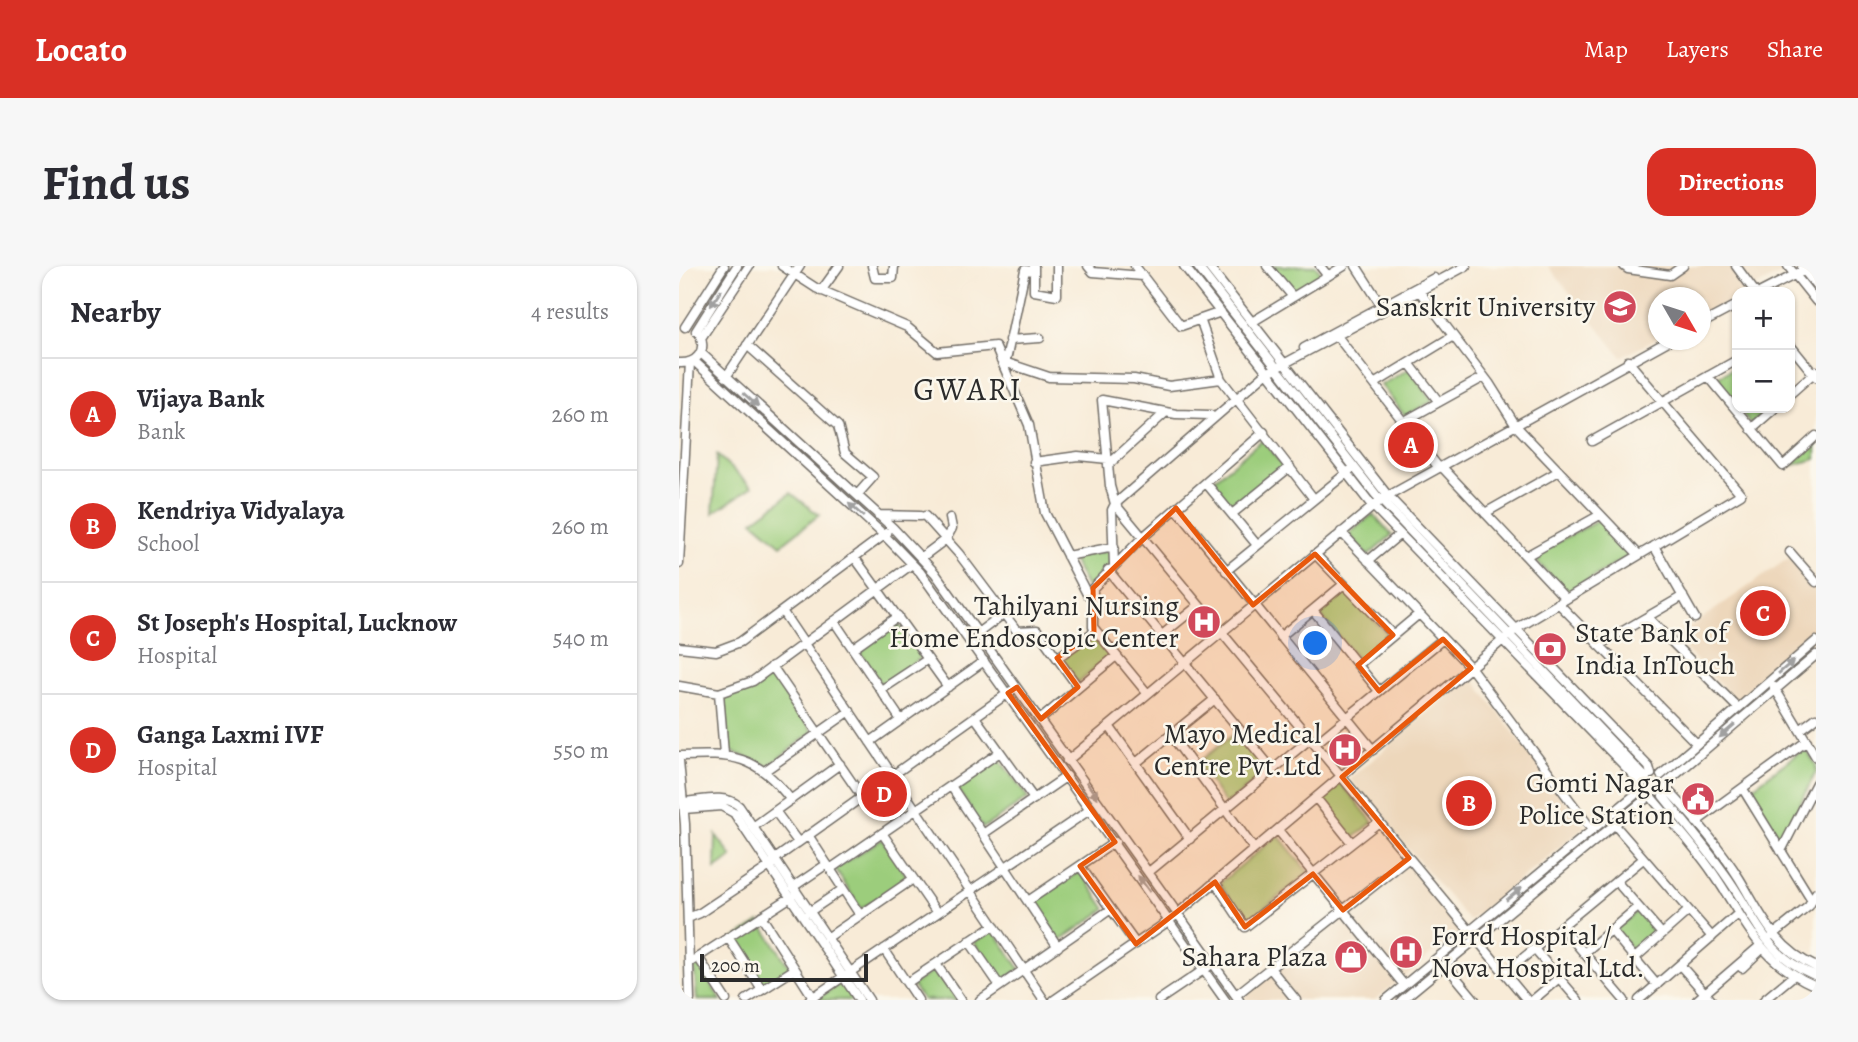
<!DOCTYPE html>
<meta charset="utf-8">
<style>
:root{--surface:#fff;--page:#f7f7f7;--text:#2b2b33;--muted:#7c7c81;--line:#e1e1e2;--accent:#d93025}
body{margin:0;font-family:Alegreya,serif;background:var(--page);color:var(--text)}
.controls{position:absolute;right:21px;top:21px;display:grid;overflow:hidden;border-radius:14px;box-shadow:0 2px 5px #0004}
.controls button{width:63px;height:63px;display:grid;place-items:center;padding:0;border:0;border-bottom:2px solid var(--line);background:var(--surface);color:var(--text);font:35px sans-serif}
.compass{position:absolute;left:969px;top:21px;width:63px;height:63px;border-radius:50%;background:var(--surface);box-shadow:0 2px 5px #0004;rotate:129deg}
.scale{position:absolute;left:21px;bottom:18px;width:168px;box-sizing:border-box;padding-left:7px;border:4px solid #2b2b2b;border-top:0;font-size:19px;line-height:24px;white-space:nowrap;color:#2b2b2b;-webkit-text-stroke:5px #fbf7ec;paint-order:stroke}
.you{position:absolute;left:637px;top:378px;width:24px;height:24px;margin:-18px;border:5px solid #fff;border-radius:50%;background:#1a73e8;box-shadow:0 0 0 10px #1a73e833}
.badge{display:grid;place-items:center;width:46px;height:46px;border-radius:50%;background:var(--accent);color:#fff;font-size:23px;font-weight:700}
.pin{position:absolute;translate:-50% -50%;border:4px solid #fff;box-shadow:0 2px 7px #0006}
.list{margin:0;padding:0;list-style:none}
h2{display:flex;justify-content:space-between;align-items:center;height:91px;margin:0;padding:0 28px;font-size:30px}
h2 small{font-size:23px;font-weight:400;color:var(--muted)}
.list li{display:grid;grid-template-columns:46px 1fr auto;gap:21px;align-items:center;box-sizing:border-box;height:112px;padding:0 28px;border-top:2px solid var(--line)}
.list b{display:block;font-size:26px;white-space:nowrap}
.list p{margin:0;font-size:23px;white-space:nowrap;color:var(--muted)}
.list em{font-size:23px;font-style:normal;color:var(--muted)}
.map{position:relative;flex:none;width:1137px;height:734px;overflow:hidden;border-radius:21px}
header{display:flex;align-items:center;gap:42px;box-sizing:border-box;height:98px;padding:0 35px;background:var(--accent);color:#fff}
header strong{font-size:33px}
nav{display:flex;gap:38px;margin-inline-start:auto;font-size:24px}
.intro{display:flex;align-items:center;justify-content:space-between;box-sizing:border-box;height:168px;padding:0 42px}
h1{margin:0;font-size:49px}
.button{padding:18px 32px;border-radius:21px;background:var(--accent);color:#fff;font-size:24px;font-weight:700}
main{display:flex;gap:42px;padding:0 42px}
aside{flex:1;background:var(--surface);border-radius:21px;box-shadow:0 2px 5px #0004}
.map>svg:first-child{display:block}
.built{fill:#edd7bb}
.park{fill:#9ccd7c;stroke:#647c54;stroke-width:2}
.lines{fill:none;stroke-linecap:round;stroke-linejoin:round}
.minor-casing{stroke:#736e67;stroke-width:11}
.minor{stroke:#fff;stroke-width:8}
.oneway{fill:#a0a0a0}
.marked{fill:#e8590c;fill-opacity:0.2;stroke:#e8590c;stroke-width:5;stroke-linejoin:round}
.labels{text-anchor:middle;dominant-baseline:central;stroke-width:5;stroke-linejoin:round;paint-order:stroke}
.poi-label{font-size:28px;fill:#2b2b2b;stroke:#fbf7ec;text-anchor:end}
.quarter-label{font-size:32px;letter-spacing:2px;fill:#2b2b2b;stroke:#fbf7ec}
</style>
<header>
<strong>Locato</strong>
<nav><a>Map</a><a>Layers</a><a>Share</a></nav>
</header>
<div class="intro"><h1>Find us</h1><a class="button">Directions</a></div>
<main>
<aside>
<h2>Nearby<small>4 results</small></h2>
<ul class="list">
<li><span class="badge">A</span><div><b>Vijaya Bank</b><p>Bank</p></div><em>260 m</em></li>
<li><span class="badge">B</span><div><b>Kendriya Vidyalaya</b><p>School</p></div><em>260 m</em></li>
<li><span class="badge">C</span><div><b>St Joseph's Hospital, Lucknow</b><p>Hospital</p></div><em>540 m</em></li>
<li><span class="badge">D</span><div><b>Ganga Laxmi IVF</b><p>Hospital</p></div><em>550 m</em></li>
</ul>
</aside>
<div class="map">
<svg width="1137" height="734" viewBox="0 0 1137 734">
<rect width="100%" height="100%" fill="#fbf7ec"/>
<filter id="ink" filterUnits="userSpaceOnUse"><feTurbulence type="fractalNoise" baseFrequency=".0143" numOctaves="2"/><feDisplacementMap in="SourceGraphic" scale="14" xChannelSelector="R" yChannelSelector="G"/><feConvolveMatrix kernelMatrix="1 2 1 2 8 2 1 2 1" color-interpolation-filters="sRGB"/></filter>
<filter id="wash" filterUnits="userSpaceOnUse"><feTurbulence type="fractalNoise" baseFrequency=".00686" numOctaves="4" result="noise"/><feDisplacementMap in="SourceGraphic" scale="28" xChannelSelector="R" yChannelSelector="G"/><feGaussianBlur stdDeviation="1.57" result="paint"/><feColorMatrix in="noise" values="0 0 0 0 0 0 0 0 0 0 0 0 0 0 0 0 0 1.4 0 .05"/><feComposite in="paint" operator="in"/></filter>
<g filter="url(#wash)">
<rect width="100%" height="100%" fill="#f8ebd7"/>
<!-- built -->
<path class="built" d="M869,0H1102L1107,5L1067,26H1058V31L1022,50V32H980L979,72L943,91Z
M1110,292L1137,323V370L1059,436L995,372Z
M792,410L906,561L790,655L671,513Z
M728,598L782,664L696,734H568L565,730Z"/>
<!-- park -->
<path class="park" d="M596,0H637L645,10L615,27L594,2Z
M1058,100V141L1035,113Z
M730,103L754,135L726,150L702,119Z
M1059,142H1091L1072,158Z
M583,174L604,200L554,241L532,216Z
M1137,176V193L1111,200L1137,177Z
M38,189L73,221L34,247Z
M112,227L140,249L102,279L74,255Z
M694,248L713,269L689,290L670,268Z
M920,254L953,288L887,327L853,290Z
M432,284L433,296L409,323L392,292Z
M665,323L710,370L680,395L638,345Z
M219,357L243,391L203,419L179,384Z
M415,369L432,390L399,417L382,393Z
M94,407L134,466L89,500L49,484L45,430L64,424Z
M558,466L590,504L547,539L518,497Z
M1126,482L1137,499V506L1102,575L1070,524Z
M320,493L349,532L304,562L277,521Z
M662,517L694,556L672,574L640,535Z
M37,569L53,591L36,603Z
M599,569L630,607L567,656L541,617Z
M203,573L229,612L182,643L156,603Z
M401,605L427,643L381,675L355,636Z
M959,645L978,668L956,687L936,664Z
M81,656L111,702L85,719L55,673Z
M314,663L341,703L322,716L295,676Z
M18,697L42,734H18L15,699Z
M257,703L278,734H244L233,719Z
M163,716L175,734H137Z"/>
</g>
<g filter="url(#ink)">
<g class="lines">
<!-- minor casing -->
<g class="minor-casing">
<path id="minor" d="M103,0L137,22L228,61L258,86L316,80L350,159L366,247L408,328L412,331
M193,0L196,12H214L215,0
M355,0V25L378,29V0
M409,0L414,6L464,10
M456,0L502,60L542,46
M505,0L691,237L963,518
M518,0L697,229L967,512
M529,0L709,230L970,501L972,508
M588,0L614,31
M641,0L649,10
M677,0L704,42
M945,0L949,3L991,9L1004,0
M1057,0L1076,26
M1109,0L1137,35
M1123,2L1137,19
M355,5L346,4L328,90L322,95L370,111L455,113L490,120L542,113
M142,25L160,0
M741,26L810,117L837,160L960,289
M1082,26L1125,4
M521,53L542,113L635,233
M573,56L665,0
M1022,58L1058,39
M6,61L45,0
M17,65L58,0
M658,70L760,202
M22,72L70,0
M330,74L361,72
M68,79L159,160L166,187L194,211L178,229
M1111,79L1137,111
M625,82L755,12
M22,87L214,262L256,307L560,734
M15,95L205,269L241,306L546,734
M0,97C17,98 28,86 21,69
M730,97L760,136
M1029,110L1104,200L1137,170
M47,111L121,0
M695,118L774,70
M1111,128L1137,105
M535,152L531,149L497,148L423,134L431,220L436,238L848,734
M724,156L805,111
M1072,163L1096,142
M913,175L1058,94
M355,196L399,190L429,193
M429,199L487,146
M763,201L887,333
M527,217L578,279
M497,242L694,484
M806,247L880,205
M553,248L611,201
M199,249L241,250
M246,250L280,288L338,365L358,364L399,421
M662,266L792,402L913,564
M975,280L1016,352
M1111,286L1137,316
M636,288L714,369
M388,290L435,281
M847,290L921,249
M243,291L267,273L273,262L271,252
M176,292L269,421
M689,295L721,268
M0,298L11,96
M435,299L433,244L436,238L586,108L787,0
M429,304L594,504
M547,305L670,205
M879,337L1018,478
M634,344L700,425
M103,345L365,734
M968,351L1059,442
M155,355L222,454
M299,367L324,348
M483,369L520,339
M601,371L665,318
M920,379L1004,330
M0,381L37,385L61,376L208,267
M174,382L219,350
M378,392L416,365
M679,399L740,348
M93,400L183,531
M0,420L40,427L74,415L233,298
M1095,421L1137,491
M202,424L249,393
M40,427L45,488
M468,427L414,361V322L463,272L585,166
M296,451L355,533
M362,453L437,390
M430,460L511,573
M1121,464L1137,452
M492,469L575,583
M191,476L305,395
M636,478L764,373
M0,490C55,488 76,488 112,534
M0,495L6,558L11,734
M388,495L702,234L991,74
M457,497L536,433
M87,504L171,445
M982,509L1137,375
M987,517L1137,389
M272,520L379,681
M987,522C1013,549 1040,580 1060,612C1082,648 1095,682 1137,701
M1064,523L1133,635
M984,530C1004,555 1026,580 1045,607C1077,650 1082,687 1137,710
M637,532L673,577
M973,532C994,557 1016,581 1034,607C1068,656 1078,694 1137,720
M4,536C23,535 44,527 60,540L190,734
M5,543L42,540L55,547L180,734
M96,545L119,576
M1017,556L1128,475
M935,558L1033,671
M74,561L161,498
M599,564L725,719
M203,567L258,647
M304,568L388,510
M129,569L181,649
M1102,585L1137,517
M401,600L457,678
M151,603L321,486
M471,605L631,473
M937,615L983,668
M536,616L566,661L700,556
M114,621L148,598
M349,635L436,576
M130,646L164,623
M82,650L134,731
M9,652L21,647L91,600L96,593L332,425
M882,660L945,734
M932,664L978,719
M1094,669L1130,640L1137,627
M49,671L83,724
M148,672L234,613
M290,675L321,720
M205,683L239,734
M855,683L899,734
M905,687L959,641
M19,691L47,734
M956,692L1009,645
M10,697L112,631
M257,698L282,734
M766,698L796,734
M1001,699L1032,734
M591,702L617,734
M1063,702L1084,682
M826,707L964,593
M228,717L315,659
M557,729L730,592
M67,734L116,703
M130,734L412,543
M301,734L432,643
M375,734L491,654L837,363L1062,228L949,95
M480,734L529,701
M707,734L963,523
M723,734L969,531
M854,734L880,712
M960,734L1059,648
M1018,734L1082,679
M1085,734L1114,710"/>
</g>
<!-- minor -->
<use href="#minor" class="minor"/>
</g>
<!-- one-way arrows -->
<defs><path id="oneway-solid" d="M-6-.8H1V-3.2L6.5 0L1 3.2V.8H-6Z" transform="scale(1.75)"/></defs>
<g class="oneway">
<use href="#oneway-solid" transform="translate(37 32) rotate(123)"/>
<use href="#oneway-solid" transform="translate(72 134) rotate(42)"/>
<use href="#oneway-solid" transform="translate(177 244) rotate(-138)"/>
<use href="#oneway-solid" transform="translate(1107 401) rotate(-41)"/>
<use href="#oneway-solid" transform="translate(1048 465) rotate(139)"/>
<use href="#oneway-solid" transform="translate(413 524) rotate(55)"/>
<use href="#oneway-solid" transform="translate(465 618) rotate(-126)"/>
<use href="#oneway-solid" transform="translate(835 628) rotate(-39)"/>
</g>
</g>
<!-- marked area -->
<path class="marked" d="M497,242L574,339L636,288L714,369L679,399L700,425L764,373L792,402L663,511L730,592L664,644L634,608L566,661L536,616L457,678L401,600L436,576L329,427L338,421L362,453L399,421L378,392L415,366L414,322Z"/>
<!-- icons -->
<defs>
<g id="school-disc" transform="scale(1.75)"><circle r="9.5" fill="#d1495b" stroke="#fbf7ec"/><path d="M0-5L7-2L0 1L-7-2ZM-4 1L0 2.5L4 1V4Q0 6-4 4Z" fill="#fff"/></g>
<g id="hospital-disc" transform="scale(1.75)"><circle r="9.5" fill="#d1495b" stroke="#fbf7ec"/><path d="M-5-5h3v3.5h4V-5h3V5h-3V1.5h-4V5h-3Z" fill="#fff"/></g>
<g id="bank-disc" transform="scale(1.75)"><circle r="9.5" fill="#d1495b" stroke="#fbf7ec"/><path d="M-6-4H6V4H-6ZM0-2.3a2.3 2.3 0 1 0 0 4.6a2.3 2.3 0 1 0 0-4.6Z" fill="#fff"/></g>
<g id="civic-disc" transform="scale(1.75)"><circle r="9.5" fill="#d1495b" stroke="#fbf7ec"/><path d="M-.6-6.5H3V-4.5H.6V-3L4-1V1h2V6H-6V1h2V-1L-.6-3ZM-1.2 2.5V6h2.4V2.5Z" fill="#fff"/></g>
<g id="shop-disc" transform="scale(1.75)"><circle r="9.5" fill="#d1495b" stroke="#fbf7ec"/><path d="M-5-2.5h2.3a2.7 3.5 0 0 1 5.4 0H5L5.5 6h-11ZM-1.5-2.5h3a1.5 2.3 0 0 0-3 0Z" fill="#fff"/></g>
</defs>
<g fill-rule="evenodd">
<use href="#school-disc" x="941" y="41"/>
<use href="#hospital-disc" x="525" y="356"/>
<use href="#bank-disc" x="871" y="383"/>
<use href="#hospital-disc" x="666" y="484"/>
<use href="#civic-disc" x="1019" y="533"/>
<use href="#hospital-disc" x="727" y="686"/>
<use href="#shop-disc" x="672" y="691"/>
</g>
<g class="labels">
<!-- poi labels -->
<g class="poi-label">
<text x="916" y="41">Sanskrit University</text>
<text x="500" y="340">Tahilyani Nursing<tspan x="500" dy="32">Home Endoscopic Center</tspan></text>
<text x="896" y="367" text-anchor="start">State Bank of<tspan x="896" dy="32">India InTouch</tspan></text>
<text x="642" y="468">Mayo Medical<tspan x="642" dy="32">Centre Pvt.Ltd</tspan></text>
<text x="995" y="517">Gomti Nagar<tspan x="995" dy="32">Police Station</tspan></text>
<text x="752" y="670" text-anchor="start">Forrd Hospital /<tspan x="752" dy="32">Nova Hospital Ltd.</tspan></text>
<text x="648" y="691">Sahara Plaza</text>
</g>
<!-- quarter labels -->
<g class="quarter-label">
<text x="289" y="123">GWARI</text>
</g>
</g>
</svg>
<div class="controls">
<button>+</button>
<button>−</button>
</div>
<svg class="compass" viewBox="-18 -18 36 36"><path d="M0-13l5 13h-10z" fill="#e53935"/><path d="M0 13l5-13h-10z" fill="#7c7c81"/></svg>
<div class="scale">200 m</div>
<div class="you"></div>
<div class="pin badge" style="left:732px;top:179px">A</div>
<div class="pin badge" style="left:790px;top:537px">B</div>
<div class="pin badge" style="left:1084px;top:347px">C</div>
<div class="pin badge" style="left:205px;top:528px">D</div>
</div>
</main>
